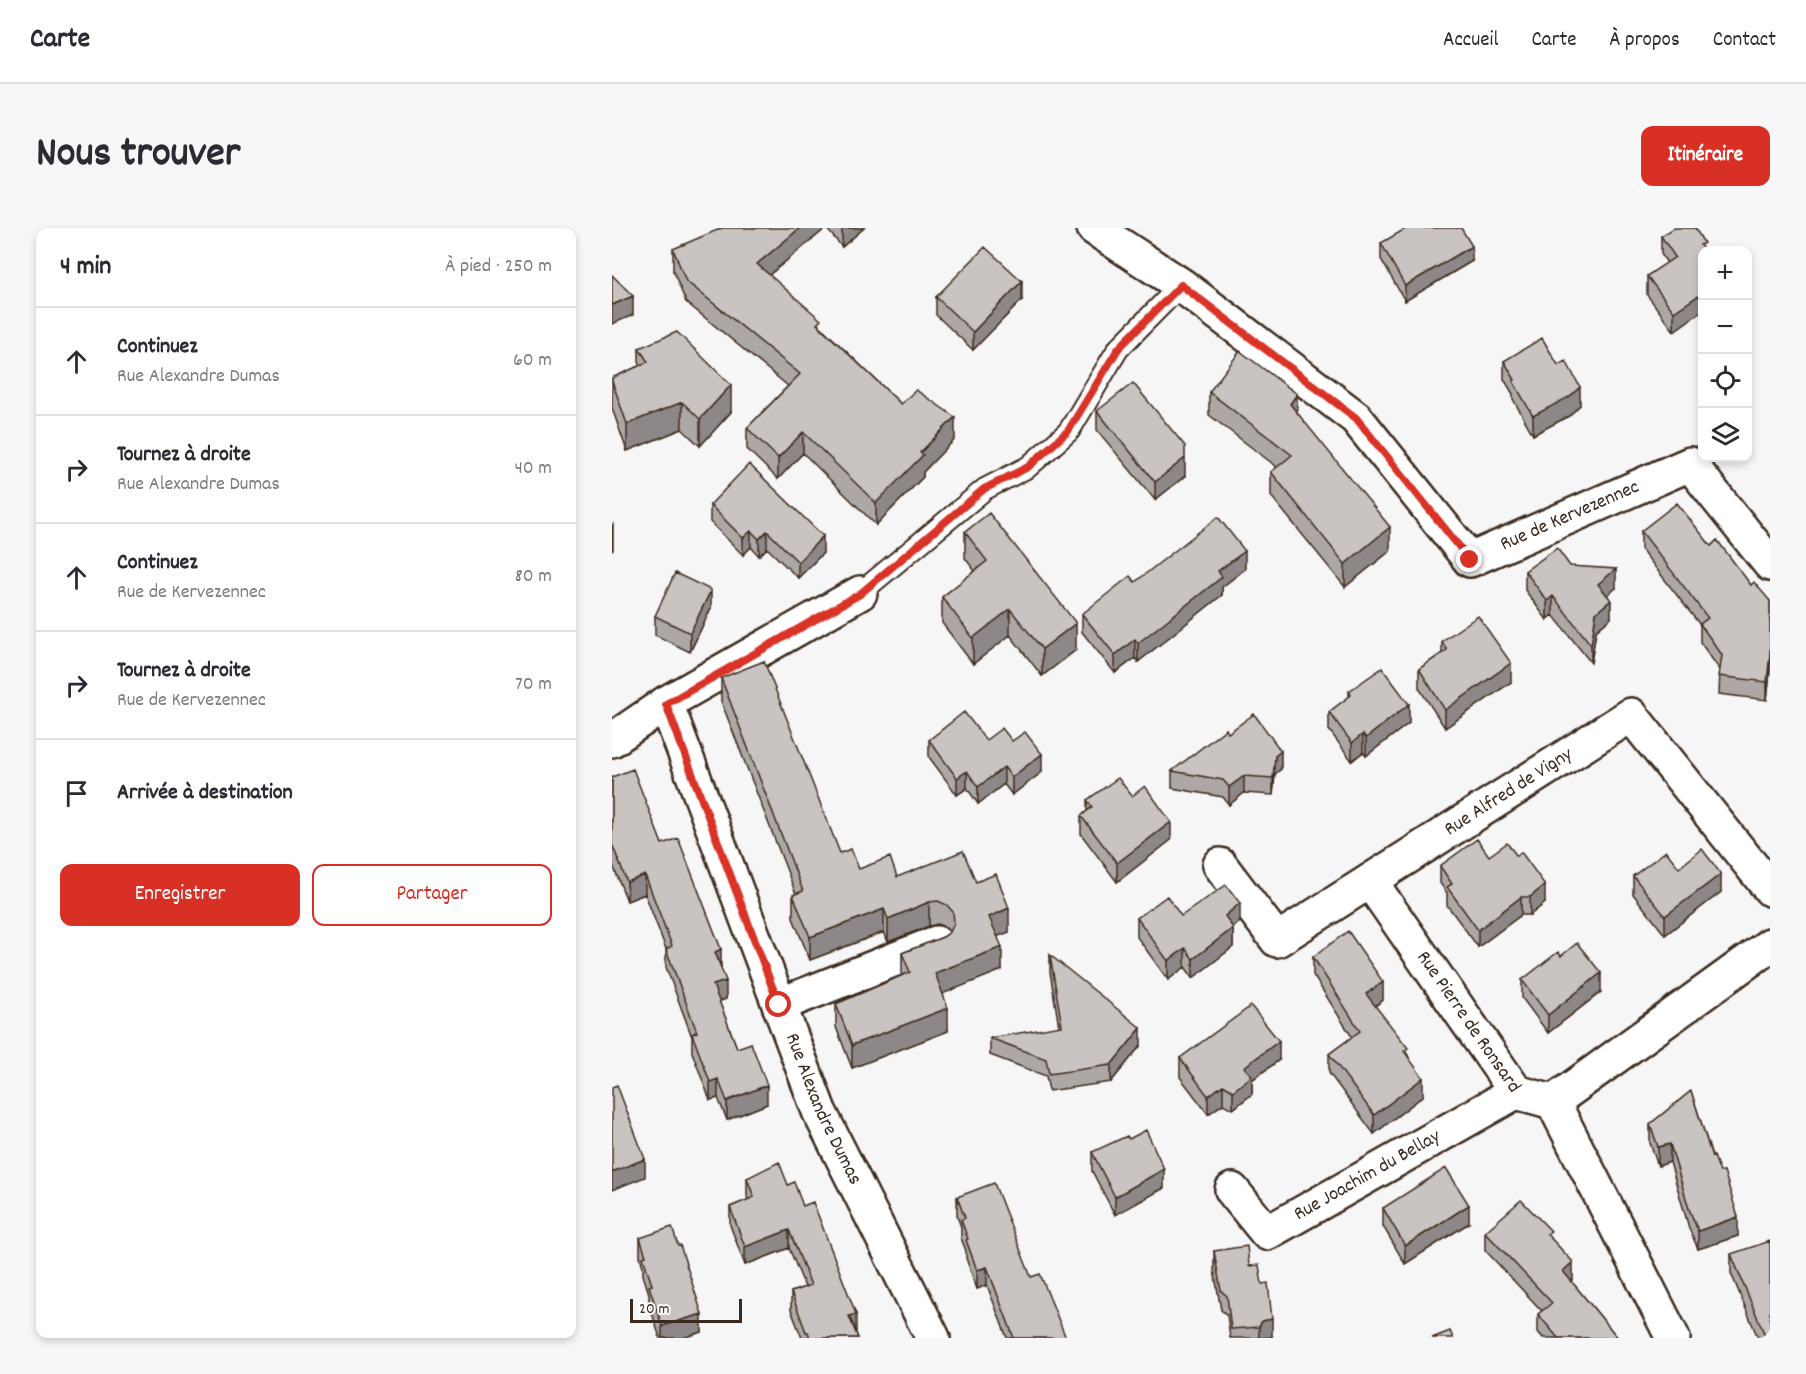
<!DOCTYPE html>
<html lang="fr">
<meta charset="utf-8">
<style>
:root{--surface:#fff;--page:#f7f7f7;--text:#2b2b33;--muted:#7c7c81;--line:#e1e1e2;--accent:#d93025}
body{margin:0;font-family:Dekko,sans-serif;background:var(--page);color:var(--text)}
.controls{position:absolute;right:18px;top:18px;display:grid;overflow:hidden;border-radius:12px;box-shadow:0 3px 9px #0003}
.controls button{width:54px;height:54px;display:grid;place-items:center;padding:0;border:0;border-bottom:2px solid var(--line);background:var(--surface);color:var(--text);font:30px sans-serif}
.scale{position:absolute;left:18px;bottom:15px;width:112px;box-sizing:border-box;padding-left:6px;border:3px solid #3b2a1e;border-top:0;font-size:16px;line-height:21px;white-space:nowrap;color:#3b2a1e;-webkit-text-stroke:4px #fff;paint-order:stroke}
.stop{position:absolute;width:18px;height:18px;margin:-14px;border:4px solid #d93025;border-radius:50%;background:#fff}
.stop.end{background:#d93025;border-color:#fff;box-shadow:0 2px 6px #0008}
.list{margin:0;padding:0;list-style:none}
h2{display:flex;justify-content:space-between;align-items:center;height:78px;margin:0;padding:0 24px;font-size:26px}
h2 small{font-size:20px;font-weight:400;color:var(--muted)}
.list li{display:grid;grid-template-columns:39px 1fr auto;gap:18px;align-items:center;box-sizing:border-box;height:108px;padding:0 24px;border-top:2px solid var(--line)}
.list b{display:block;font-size:22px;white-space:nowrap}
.list p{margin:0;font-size:20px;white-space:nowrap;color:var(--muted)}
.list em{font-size:20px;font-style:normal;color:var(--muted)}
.actions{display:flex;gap:12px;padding:18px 24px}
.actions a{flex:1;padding:14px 0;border:2px solid var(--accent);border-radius:12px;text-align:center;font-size:21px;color:var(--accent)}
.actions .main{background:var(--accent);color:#fff}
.icon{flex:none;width:33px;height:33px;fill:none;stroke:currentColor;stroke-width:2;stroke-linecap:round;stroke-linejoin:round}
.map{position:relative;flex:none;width:1158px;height:1110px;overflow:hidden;border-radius:12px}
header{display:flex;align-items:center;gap:36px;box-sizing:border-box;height:84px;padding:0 30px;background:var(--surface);border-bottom:2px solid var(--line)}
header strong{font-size:28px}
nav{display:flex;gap:33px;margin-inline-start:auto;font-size:21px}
.intro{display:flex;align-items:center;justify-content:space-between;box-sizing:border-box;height:144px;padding:0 36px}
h1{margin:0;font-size:42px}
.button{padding:15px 27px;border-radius:12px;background:var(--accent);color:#fff;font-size:21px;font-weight:700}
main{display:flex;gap:36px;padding:0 36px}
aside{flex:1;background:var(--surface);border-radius:12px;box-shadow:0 3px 9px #0003}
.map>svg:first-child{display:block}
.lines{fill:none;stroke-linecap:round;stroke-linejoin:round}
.lane-casing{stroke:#3b2a1e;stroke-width:24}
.street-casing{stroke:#3b2a1e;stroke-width:38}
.lane{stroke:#fff;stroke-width:20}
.street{stroke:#fff;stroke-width:33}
.wall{fill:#ada8a6;stroke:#3b2a1e;stroke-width:1.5}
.shaded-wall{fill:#8d8887;stroke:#3b2a1e;stroke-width:1.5}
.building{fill:#c9c3c1;stroke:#3b2a1e;stroke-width:1.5}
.route{stroke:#d93025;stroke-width:8}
.labels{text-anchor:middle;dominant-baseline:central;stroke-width:6;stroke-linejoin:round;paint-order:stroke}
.street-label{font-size:20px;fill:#3b2a1e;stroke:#fff}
</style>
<header>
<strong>Carte</strong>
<nav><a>Accueil</a><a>Carte</a><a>À propos</a><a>Contact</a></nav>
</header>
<div class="intro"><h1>Nous trouver</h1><a class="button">Itinéraire</a></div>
<main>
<aside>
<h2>4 min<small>À pied · 250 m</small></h2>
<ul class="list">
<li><svg class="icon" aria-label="ahead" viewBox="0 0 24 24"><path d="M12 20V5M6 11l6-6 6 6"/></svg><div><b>Continuez</b><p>Rue Alexandre Dumas</p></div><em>60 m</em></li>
<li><svg class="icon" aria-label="right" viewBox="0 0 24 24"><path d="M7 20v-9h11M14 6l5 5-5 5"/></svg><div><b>Tournez à droite</b><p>Rue Alexandre Dumas</p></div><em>40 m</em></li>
<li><svg class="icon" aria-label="ahead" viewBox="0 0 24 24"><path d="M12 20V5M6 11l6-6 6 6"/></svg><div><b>Continuez</b><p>Rue de Kervezennec</p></div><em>80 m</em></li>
<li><svg class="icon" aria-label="right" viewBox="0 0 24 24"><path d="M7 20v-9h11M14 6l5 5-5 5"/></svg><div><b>Tournez à droite</b><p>Rue de Kervezennec</p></div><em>70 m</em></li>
<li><svg class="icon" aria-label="arrive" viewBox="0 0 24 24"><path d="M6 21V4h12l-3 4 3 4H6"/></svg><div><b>Arrivée à destination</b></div></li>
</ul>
<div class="actions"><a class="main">Enregistrer</a><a>Partager</a></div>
</aside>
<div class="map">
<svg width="1158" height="1110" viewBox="0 0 1158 1110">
<rect width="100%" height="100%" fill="#f7f6f6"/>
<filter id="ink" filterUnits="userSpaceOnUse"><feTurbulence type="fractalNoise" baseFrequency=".0167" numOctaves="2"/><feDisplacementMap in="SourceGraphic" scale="12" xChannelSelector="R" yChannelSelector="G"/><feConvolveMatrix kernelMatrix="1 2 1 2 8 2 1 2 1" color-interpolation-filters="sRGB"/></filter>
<g filter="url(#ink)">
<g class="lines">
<!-- lane casing -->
<g class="lane-casing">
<path id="lane" d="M248,365L373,261L416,239L457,203L506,121L569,57"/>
</g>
<!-- street casing -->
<g class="street-casing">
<g id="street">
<path id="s1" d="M482,0L569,57L744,190L858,332L1078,236L1158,336"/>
<path d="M54,475L248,365"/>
<path id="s2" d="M0,512L54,475L207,883L321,1110"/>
<path id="s3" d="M608,637L665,712L1019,487L1158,661"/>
<path id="s4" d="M758,653L904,864L941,874L1061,1110"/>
<path d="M167,777L324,715"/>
<path d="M941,874L1158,717"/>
<path id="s5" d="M620,962L655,1005L904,864"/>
</g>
</g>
<!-- lane -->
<use href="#lane" class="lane"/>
<!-- street -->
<use href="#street" class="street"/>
</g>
<!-- wall -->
<path class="wall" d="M214,0L157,47L209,99L289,176L343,211L311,244V249L264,297L191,225L166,251L135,221V200L176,158L74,74L61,43V21Z
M214,0H252L230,19Z
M1083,0L1062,103L1035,67V48L1055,35L1049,26V8Z
M769,15L860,33L793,73L769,31Z
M324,69L410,72L361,122L324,87Z
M27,120L119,184L88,218L70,201L15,223L0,180V150L27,138Z
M892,133L968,177L957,188L921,207L901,171V166L892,151Z
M597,164L685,184L778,323L733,359L659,268V244L665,239L597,187Z
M485,183L573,248L543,272L485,202Z
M98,277L211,325L186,350L155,320L147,328L139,319L131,327L98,294Z
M1029,303L1099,318L1139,357L1158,373V443L1155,472L1107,466L1108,442L1088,414V397L1029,321Z
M353,304L464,422L430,448L398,407L361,436L330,395V369L363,343L353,330Z
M958,338L1004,360L995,367L999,390L984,403L979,435L941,387L935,392L913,362V343Z
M633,341L610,359V367L526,434L523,430L503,445L470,404V386L523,354Z
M99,380L78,424L43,407V388Z
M830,413L899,454L833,500L807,460V441L830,425Z
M109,450L228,625L247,641L285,649L364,654L397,704L385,708L390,742L331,765L336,803L240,840L224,799V776L290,748V725L331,709L338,704L335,700L326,696L317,698L276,714L272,704L198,732L181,690V667L184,666L109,473Z
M737,463L797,495L754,528L751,524L740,533L717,502V484L737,469Z
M616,505L669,541L663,546L661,567L632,565L617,577L611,569L560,560V543Z
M317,512L400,513L430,544L400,567L392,556L366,576L355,560L345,567L317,529Z
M0,549L50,616L109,739L114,771L107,773L125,820L155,876L115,892L106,870L98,872L80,824V809L54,739V721L33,666L15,673L0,635Z
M475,572L559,612L505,654L469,606V588L475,583Z
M877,628L933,675L918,687H909L866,719L835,677V665L828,655V638Z
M1067,640L1109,664L1053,707L1021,666V648Z
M569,688L628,694L621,699V719L581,750L573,739L556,752L525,709V690Z
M438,727L529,817L499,854L437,863L434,848L378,827V810L447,799L438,744Z
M949,728L989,764L936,805L910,770V752Z
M701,729L771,772L763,778L796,827L811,868L762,906L717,845V826L740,809L701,747Z
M568,830L667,832L640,852V866L621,881L611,876L596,886L568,849Z
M1079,863L1126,1008L1086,1021L1077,1000L1058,934L1046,938L1038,915V896Z
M480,924L552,960L503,987L480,943Z
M135,950L176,957L191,978L246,1110H190L179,1082V1064L193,1059L177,1020L133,1037L118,997V979L136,972L135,968Z
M345,969L419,1049L454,1110H395L375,1057L365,1061L354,1030V1023L349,1010V999L345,988Z
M771,980L857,995L793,1036L771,998Z
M873,1004L939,1010L961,1052L959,1053L1006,1110H931L926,1104V1086L930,1083L873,1022Z
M28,1010L90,1104L71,1110H48L37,1076V1066L31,1047V1039L28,1028Z
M602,1023L637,1038L650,1056L660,1109L656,1110H618L615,1087L609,1082L602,1042Z
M1119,1026L1158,1110H1146L1119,1045Z"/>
<!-- shaded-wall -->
<path class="shaded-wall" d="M188,0H214L145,57V36Z
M230,0H252L230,19Z
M860,18V33L793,73V58Z
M410,53V72L361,122V104Z
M1090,65V83L1062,103V84Z
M21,68V87L0,96V77Z
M119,157V184L88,218V191Z
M968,159V177L957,188L921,207V188Z
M685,166V190L678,176Z
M70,174V201L15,223V196Z
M343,189V211L311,244V249L264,297V275L308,225Z
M191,204V225L166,251V230Z
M573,230V248L543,272V254Z
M1,296V322L0,323V297Z
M778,299V323L733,359V336Z
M139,303V319L131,327V310Z
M155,303V320L147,328V311Z
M211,308V325L186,350V334Z
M633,323V341L610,359V367L526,434V415L606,343Z
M1004,341V360L986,375V356Z
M99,362V380L78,424V405Z
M941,368V387L935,392V373Z
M999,372V390L984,403L979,435V417L984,385Z
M398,381V407L361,436V410Z
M464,395V422L430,448V421Z
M523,411V430L503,445V427Z
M1158,425V443L1155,472V454Z
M899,435V454L833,500V482Z
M797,476V495L754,528V510Z
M751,506V524L740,533V515Z
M669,523V541L663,546L661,567V550L663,528Z
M430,526V544L400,567V549Z
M392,539V556L366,576V559Z
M355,543V560L345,567V550Z
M632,548V565L617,577V559Z
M559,594V612L505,654V635Z
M1109,646V664L1053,707V688Z
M33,647V666L15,673V654Z
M933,657V675L918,687V669Z
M909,669V687L866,719V702Z
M317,674V698L276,714V691Z
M628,675V694L613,706V688Z
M397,680V704L377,712V689Z
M272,681V704L198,732V709Z
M621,700V719L581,750V731Z
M390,719V742L323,769V745Z
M573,720V739L556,752V733Z
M109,721V740L103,724Z
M989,745V764L936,805V787Z
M114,753V771L101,776V757Z
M771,754V772L754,784V766Z
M336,780V803L240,840V817Z
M529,800V817L499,854V837Z
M667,813V832L640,852V866L621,881V863L632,839Z
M811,850V868L762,906V887Z
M106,851V870L98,872V854Z
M155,857V876L115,892V873Z
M611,857V876L596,886V868Z
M1058,916V934L1046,938V919Z
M33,931V949L0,962V944Z
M552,941V960L503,987V969Z
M857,977V995L793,1036V1018Z
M1126,989V1008L1086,1021V1003Z
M177,1002V1020L133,1037V1019Z
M961,1034V1052L951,1061V1043Z
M375,1039V1057L365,1061V1042Z
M90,1086V1104L71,1110H50V1098Z
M244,1086V1104L237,1088Z
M660,1091V1109L647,1110V1099L650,1093Z"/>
<!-- building -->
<path class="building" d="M110,0H188L145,36L209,92L205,96L289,176L304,162L343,189L308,225L311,227L264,275L191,204L166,230L135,200L188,146L74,53L61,21Z
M795,0H849L860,18L793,58L769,15Z
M1062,0H1083L1092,15L1088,17L1092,22H1090V65L1062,84L1035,48L1063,29L1049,8Z
M373,19L410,53L361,104L324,69Z
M0,47L21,68L0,77Z
M65,104L119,157L88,191L70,174L15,196L0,153V150L36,134L27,120Z
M930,110L946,137L954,133L968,159L957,169L921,188L901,153L903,152L892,133Z
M628,123L685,166L678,176L778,299L733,336L659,244L680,227L597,164Z
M521,155L573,218V230L543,254L485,183Z
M137,236L211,308L186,334L155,303L147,311L139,303L131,310L98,277Z
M1065,275L1099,318L1105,312L1139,357L1142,354L1158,373V425L1155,454L1107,448L1110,427L1088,396L1096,390L1029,303Z
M377,285L464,395L430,421L398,381L361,410L330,369L375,333L353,304Z
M606,289L633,323L606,343L610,349L526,415L523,411L503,427L470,386L518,348L523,354Z
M945,320L958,338L1004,341L986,356L999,372L984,385L979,417L941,368L935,373L913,343Z
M63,345L99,362L78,405L43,388Z
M866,388L899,435L833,482L807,441L835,422L830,413Z
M152,433L228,625L239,621L247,641L278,629L285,649L351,623L364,654L384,646L397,680L377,689L390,719L323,745L336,780L240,817L224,776L298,744L290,725L331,709L338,704L342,695L341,684L335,677L326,673L317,674L276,691L272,681L198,709L181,667L191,663L109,450Z
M770,440L797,476L754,510L751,506L740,515L717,484L739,467L737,463Z
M352,484L374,512L390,500L400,513L413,504L430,526L400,549L392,539L366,559L355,543L345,550L317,512Z
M642,486L669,523L663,528L661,550L632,548L617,559L611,552L560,543L614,501L616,505Z
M21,541L50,616L66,610L109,721L103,724L114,753L101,757L125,820L139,815L155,857L115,873L106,851L98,854L80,806L85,804L54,721L60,718L33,647L15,654L0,616V549Z
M506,550L520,568L533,558L559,594L505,635L469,588L480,579L475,572Z
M865,611L877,628L895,615L905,628L909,624L933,657L918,669H909L866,702L835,659L840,656L828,638Z
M1090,621L1109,646L1053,688L1021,648L1054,623L1067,640Z
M614,657L628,675L613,688L621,700L581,731L573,720L556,733L525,690L555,668L569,688Z
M736,703L771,754L754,766L796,820L792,823L811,850L762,887L717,826L748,803L701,729Z
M965,715L989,745L936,787L910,752L946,724L949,728Z
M438,727L529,800L499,837L437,846L434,831L378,810L450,798Z
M639,778L667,813L632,839L640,848L621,863L611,857L596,868L568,830Z
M5,857L33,931L0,944V859Z
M1079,863L1100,929L1102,928L1108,944L1112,943L1126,989L1086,1003L1077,981L1058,916L1046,919L1038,896Z
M534,902L552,941L503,969L480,924L515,908L517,911Z
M167,934L176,957L182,954L191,978L201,974L244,1086L237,1088L246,1110H198L196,1104H194L179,1064L199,1057L177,1002L133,1019L118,979L142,969L135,950Z
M834,940L857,977L793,1018L771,980Z
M382,955L419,1049L428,1046L454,1110H402L375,1039L365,1042L354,1012L356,1011L349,992L353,990L345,969Z
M909,972L939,1003L935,1006L961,1034L951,1043L1006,1110H946L926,1086L940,1075L873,1004Z
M60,999L66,1018L68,1017L90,1086L50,1098L37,1058L40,1057L31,1029L34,1028L28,1010Z
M1158,1013V1110H1154L1119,1026Z
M635,1018L637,1038L647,1037L650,1056L656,1055L660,1091L650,1093L647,1099L619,1101L615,1068L609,1063L602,1023Z
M838,1103L841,1110H820Z"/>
</g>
<g class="lines" filter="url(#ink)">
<!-- route -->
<path class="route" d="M167,777L54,476L248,366L372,261L416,239L456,203L506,121L569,57L744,190L858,332"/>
</g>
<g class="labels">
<!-- street labels -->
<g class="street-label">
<text stroke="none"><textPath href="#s1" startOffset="615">Rue de Kervezennec</textPath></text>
<text stroke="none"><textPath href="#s3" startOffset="369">Rue Alfred de Vigny</textPath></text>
<text stroke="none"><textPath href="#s4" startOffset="172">Rue Pierre de Ronsard</textPath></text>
<text stroke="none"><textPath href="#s2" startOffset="501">Rue Alexandre Dumas</textPath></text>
<text stroke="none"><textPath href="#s5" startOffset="171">Rue Joachim du Bellay</textPath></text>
</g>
</g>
</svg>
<div class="controls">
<button>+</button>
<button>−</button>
<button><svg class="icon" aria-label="locate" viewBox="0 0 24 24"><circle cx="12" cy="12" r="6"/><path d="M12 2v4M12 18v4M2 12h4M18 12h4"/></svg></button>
<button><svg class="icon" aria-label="layers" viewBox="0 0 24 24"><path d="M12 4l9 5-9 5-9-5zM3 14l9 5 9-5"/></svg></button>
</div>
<div class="scale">20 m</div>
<div class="stop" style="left:167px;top:777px"></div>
<div class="stop end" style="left:858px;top:332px"></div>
</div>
</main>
